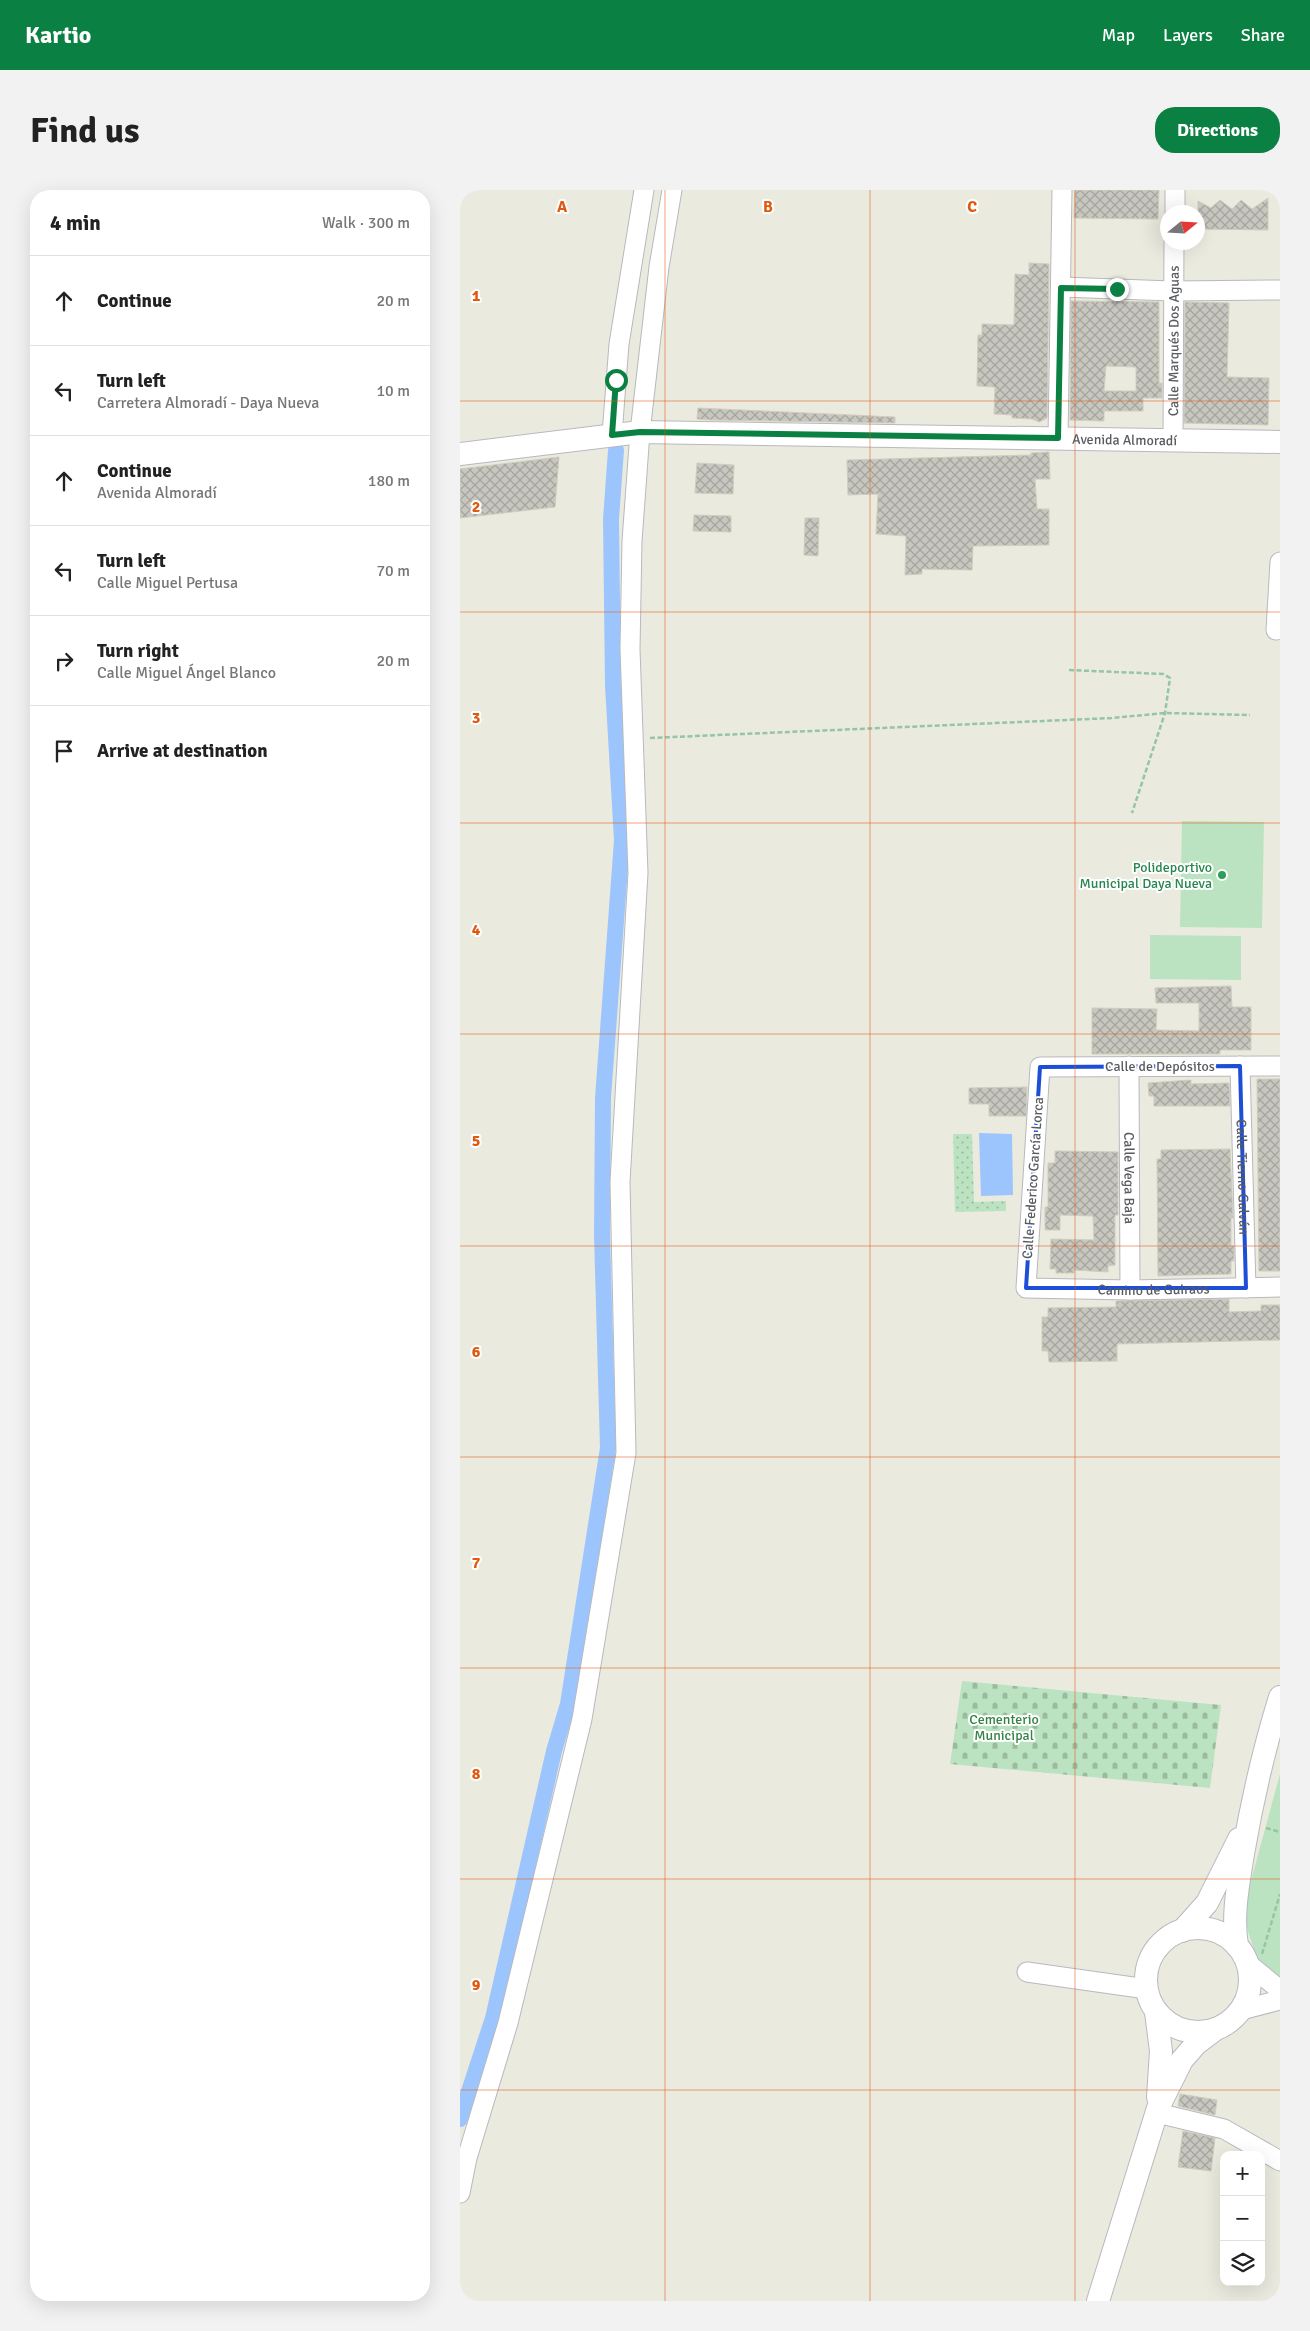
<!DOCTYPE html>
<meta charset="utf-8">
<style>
:root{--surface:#fff;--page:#f2f2f2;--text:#222;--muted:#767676;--line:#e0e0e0;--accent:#0b8043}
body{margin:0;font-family:Signika,sans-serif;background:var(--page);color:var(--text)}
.controls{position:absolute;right:15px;bottom:15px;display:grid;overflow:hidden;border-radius:10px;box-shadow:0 5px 20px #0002}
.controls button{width:45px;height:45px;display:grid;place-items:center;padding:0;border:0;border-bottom:1px solid var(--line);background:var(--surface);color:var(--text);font:25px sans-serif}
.compass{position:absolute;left:700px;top:15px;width:45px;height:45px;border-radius:50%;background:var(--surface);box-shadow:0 5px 20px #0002;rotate:72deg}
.stop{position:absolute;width:15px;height:15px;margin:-11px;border:4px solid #0b8043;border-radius:50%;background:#fff}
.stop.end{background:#0b8043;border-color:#fff;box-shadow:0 1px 5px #0008}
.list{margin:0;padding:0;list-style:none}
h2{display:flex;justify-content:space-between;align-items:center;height:65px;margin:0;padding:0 20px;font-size:21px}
h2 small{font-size:16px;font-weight:400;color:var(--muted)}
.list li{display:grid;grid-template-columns:32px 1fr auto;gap:15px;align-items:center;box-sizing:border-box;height:90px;padding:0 20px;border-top:1px solid var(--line)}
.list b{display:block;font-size:19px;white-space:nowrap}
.list p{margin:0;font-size:16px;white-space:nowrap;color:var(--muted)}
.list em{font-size:16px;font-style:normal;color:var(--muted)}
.icon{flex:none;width:28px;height:28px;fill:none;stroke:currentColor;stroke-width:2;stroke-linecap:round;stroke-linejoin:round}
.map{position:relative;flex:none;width:820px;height:2111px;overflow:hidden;border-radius:20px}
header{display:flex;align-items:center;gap:30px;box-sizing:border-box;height:70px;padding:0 25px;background:var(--accent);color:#fff}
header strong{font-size:24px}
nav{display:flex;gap:28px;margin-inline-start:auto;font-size:18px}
.intro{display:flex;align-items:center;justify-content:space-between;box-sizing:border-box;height:120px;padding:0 30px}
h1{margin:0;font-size:35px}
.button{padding:12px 22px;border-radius:20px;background:var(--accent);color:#fff;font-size:18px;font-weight:700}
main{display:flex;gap:30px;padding:0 30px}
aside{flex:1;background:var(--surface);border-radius:20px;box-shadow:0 5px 20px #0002}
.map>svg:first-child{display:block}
.grass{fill:url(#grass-dots)}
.cemetery{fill:url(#cemetery-stones)}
.park{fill:#bbe3c1}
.water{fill:#9dc5fd}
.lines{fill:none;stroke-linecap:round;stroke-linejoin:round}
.canal{stroke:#9dc5fd;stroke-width:16}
.building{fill:url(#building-cross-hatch);stroke:#d0cdbe;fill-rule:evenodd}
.minor-casing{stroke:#b7b9be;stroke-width:21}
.tertiary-casing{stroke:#b7b9be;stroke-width:24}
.path{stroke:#95c4a9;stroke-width:2.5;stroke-dasharray:5 2.5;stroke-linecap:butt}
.minor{stroke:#fff;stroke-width:19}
.tertiary{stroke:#fff;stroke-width:22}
.route{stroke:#0b8043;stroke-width:6}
.marked{fill:none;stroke:#1d4ed8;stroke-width:4;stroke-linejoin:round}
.grid{fill:none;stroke:#e15910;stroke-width:1;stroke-opacity:0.55}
.leisure-dot{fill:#2e9e5b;stroke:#fff;stroke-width:2}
.labels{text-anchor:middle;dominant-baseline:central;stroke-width:4;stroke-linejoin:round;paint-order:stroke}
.street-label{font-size:14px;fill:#585b60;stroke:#fff}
.leisure-label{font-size:14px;fill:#27864d;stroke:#fff;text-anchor:end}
.park-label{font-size:14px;fill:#358244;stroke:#fff}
.grid-label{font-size:16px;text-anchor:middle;font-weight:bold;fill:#e15910;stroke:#fff;stroke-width:4;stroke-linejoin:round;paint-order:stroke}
</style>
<header>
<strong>Kartio</strong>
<nav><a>Map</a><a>Layers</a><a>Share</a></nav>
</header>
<div class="intro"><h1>Find us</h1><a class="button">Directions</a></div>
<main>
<aside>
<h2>4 min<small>Walk · 300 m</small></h2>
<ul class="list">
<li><svg class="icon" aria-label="ahead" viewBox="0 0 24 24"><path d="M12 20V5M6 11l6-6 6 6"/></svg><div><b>Continue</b></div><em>20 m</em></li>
<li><svg class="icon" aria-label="left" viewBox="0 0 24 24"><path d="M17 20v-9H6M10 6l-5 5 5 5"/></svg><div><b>Turn left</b><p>Carretera Almoradí - Daya Nueva</p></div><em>10 m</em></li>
<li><svg class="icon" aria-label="ahead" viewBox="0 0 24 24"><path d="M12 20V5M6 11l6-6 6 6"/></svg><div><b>Continue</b><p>Avenida Almoradí</p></div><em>180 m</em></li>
<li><svg class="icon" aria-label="left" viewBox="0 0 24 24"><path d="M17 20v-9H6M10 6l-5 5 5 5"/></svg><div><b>Turn left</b><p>Calle Miguel Pertusa</p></div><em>70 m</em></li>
<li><svg class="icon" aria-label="right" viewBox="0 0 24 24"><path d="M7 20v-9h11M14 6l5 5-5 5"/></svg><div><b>Turn right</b><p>Calle Miguel Ángel Blanco</p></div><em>20 m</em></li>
<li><svg class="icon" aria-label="arrive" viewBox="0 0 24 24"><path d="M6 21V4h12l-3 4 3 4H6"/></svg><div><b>Arrive at destination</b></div></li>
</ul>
</aside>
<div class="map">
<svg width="820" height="2111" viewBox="0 0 820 2111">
<defs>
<pattern id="grass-dots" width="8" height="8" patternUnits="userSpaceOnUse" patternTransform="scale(1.25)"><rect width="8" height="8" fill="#bbe3c1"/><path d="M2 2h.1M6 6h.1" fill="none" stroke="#9bbba0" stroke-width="1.8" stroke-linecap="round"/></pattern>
<pattern id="cemetery-stones" width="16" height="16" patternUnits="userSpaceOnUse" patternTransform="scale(1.25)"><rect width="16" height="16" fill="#bbe3c1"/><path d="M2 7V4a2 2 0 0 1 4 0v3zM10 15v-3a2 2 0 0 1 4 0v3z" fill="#9bbba0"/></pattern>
<pattern id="building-cross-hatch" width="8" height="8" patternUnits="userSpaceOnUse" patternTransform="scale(1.25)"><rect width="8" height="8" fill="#c8c7bf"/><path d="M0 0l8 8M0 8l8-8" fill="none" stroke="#a5a59f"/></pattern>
</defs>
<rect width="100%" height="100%" fill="#ebeadf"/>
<!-- grass -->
<path class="grass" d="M493,944H512L514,1012L546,1011V1021L495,1022Z"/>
<!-- cemetery -->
<path class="cemetery" d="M502,1491L761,1515L750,1598L490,1574Z"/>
<!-- park -->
<path class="park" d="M722,631L804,632L802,738L720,737Z
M690,745L781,746V790L690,789Z
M820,1584V1791C798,1785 787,1740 783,1720Z"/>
<!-- water -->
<path class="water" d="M519,943L552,944L553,1005L521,1006Z"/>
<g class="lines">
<!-- canal -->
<path class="canal" d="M0,1929L33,1828L94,1561L108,1514L148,1258L142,1045L143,908L162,650L153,495L151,329L156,260"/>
</g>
<!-- building -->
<path class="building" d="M615,0H699L698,29L614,28Z
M808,8V40L738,39V11L751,18L760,10L772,19L781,10L792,19Z
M569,73L589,74L587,228L579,232L572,229L552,228V225L534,224L535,197L517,196L518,145H522V134L554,135L555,84L569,85Z
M611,111L699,112V193H702V208H683V221H644V231L610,230ZM646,176L676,177V201H644Z
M725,112L769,113L767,187L809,188L808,235L724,233Z
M238,218L435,227V233L251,230L237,229Z
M589,262L590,289H575L577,319H589V355L513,356L512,380L462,379V384L445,385L446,346L416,344L418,304L388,305L387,270L571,265V263Z
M99,267L95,317L0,328V279Z
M237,273L274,275L273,304L235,303Z
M234,325L271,326V342L233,341Z
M345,328H359L358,366L344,365Z
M771,796L772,817H791V860H760V864H632V818L697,819L696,840L739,841V813H696L695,798Z
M797,889H820V1081H799Z
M731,890V894L769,893L770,916H694V906H689L688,893Z
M567,897L566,926H529V914H509V898Z
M770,959L773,1028H771V1056H774V1071H771V1084L698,1086L697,969H701V960Z
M595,961L658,962V1025H655V1075L648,1076V1082L614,1080V1083H596V1079H590L591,1049L634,1050L633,1026L600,1025V1040H585V1017H588V973H595Z
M769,1109V1122L801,1121V1115H820V1150L657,1154V1171L589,1172L588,1161H582V1127H588V1118L656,1117V1111Z
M720,1904L757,1910L755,1925L718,1916Z
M723,1941L755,1948L751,1981L718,1977Z"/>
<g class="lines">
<!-- minor casing -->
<g class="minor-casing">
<g id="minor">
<path d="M715,22V0"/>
<path d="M601,97L712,101L820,100"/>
<path d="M152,245L159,154L184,0"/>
<path d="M598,248L602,0"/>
<path id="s1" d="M713,250L714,52"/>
<path d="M816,440L820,372"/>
<path id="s2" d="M669,876L670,1100"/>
<path id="s3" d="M780,876L786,1098"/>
<path id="s4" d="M820,876L580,877L566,1098L670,1100L820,1097"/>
<path d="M786,1772L820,1800"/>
<path d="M567,1782L687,1799"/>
<path d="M781,1820L820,1810"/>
<path d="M697,1923L764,1939L820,1971"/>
<path d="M0,2003L7,1968L48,1833L122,1529L166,1263L160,992L178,683L170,459L172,351L180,242L199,77L212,0"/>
</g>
</g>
<!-- tertiary casing -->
<g class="tertiary-casing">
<g id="tertiary">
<path id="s5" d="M0,264L180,242L820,252"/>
<circle cx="738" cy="1790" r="52"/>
<path d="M722,1741L747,1713L779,1649"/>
<path d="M777,1756C772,1724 778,1696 783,1664C792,1611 804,1559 820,1507"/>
<path d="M696,1822L701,1861L698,1907"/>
<path d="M638,2111L698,1918L722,1870L736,1854L756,1839"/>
</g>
</g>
<!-- path -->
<path class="path" d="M609,480L703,484L710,488L705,523L672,623
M190,548L652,528L705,523L790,525
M806,1638L820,1642
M802,1764L820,1704"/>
<!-- minor -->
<use href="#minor" class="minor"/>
<!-- tertiary -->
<use href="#tertiary" class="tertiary"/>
</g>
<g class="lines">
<!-- route -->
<path class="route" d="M156,190L152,245L180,242L598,248L601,98L657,99"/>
</g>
<!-- marked area -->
<path class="marked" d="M780,876L786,1098H566L580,877Z"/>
<!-- grid -->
<path class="grid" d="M205,0V2111M410,0V2111M615,0V2111M0,211H820M0,422H820M0,633H820M0,844H820M0,1056H820M0,1267H820M0,1478H820M0,1689H820M0,1900H820"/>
<!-- markers -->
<circle class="leisure-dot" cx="762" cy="685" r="5"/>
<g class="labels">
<!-- street labels -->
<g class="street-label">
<text stroke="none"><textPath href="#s1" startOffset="99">Calle Marqués Dos Aguas</textPath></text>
<text stroke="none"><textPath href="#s5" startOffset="666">Avenida Almoradí</textPath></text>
<text x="700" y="876">Calle de Depósitos</text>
<text stroke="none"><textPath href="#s3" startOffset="111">Calle Tierno Galván</textPath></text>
<text transform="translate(573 988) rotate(-86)">Calle Federico García Lorca</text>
<text stroke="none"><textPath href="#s2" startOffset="112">Calle Vega Baja</textPath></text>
<text stroke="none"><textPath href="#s4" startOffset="589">Camino de Guiraos</textPath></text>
</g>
<!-- leisure labels -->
<g class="leisure-label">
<text x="752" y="677">Polideportivo<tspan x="752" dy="16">Municipal Daya Nueva</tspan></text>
</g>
<!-- park labels -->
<g class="park-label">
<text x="544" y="1529">Cementerio<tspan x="544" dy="16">Municipal</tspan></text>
</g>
</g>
<g class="grid-label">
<text x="102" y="22">A</text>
<text x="308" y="22">B</text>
<text x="512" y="22">C</text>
<text x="16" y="111">1</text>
<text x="16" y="322">2</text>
<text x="16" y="533">3</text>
<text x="16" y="745">4</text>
<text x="16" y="956">5</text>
<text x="16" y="1167">6</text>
<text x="16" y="1378">7</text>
<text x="16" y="1589">8</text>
<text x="16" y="1800">9</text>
</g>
</svg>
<div class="controls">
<button>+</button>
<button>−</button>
<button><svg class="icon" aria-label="layers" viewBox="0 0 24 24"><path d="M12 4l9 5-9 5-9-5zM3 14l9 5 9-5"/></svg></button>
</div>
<svg class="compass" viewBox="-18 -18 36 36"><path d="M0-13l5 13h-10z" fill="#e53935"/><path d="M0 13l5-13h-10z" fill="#767676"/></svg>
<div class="stop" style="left:156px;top:190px"></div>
<div class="stop end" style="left:657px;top:99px"></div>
</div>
</main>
